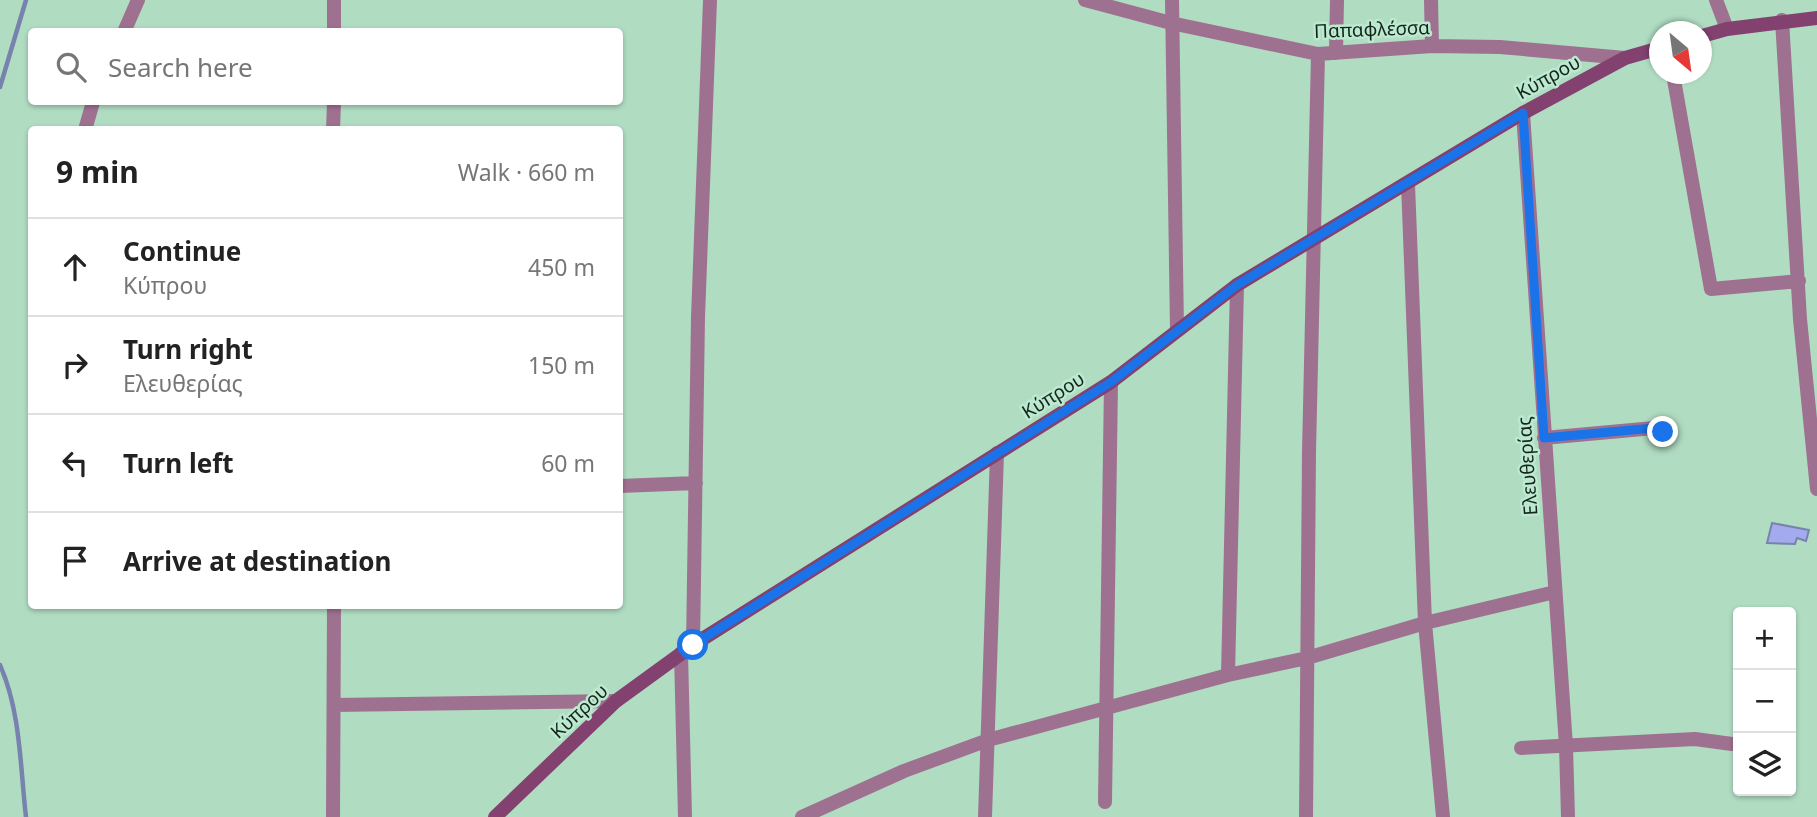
<!DOCTYPE html>
<meta charset="utf-8">
<style>
:root{--surface:#fff;--page:#f2f2f2;--text:#222;--muted:#767676;--line:#e0e0e0}
body{margin:0;font-family:"Noto Sans",sans-serif;background:var(--page);color:var(--text)}
.controls{position:absolute;right:21px;bottom:21px;display:grid;overflow:hidden;border-radius:7px;box-shadow:0 2px 5px #0004}
.controls button{width:63px;height:63px;display:grid;place-items:center;padding:0;border:0;border-bottom:2px solid var(--line);background:var(--surface);color:var(--text);font:35px sans-serif}
.compass{position:absolute;left:1649px;top:21px;width:63px;height:63px;border-radius:50%;background:var(--surface);box-shadow:0 2px 5px #0004;rotate:151deg}
.stop{position:absolute;width:21px;height:21px;margin:-16px;border:5px solid #1a73e8;border-radius:50%;background:#fff}
.stop.end{background:#1a73e8;border-color:#fff;box-shadow:0 2px 7px #0008}
.list{margin:0;padding:0;list-style:none}
h2{display:flex;justify-content:space-between;align-items:center;height:91px;margin:0;padding:0 28px;font-size:30px}
h2 small{font-size:23px;font-weight:400;color:var(--muted)}
.list li{display:grid;grid-template-columns:46px 1fr auto;gap:21px;align-items:center;box-sizing:border-box;height:98px;padding:0 28px;border-top:2px solid var(--line)}
.list b{display:block;font-size:26px;white-space:nowrap}
.list p{margin:0;font-size:23px;white-space:nowrap;color:var(--muted)}
.list em{font-size:23px;font-style:normal;color:var(--muted)}
.icon{flex:none;width:38px;height:38px;fill:none;stroke:currentColor;stroke-width:2;stroke-linecap:round;stroke-linejoin:round}
.map{position:relative;flex:none;width:1817px;height:817px;overflow:hidden}
.search{position:absolute;background:var(--surface);box-shadow:0 2px 5px #0004;left:28px;top:28px;width:595px;height:77px;display:flex;align-items:center;gap:18px;box-sizing:border-box;padding:0 24px;border-radius:7px;color:var(--muted);font-size:26px}
.panel{position:absolute;background:var(--surface);box-shadow:0 2px 5px #0004;left:28px;top:126px;width:595px;height:483px;border-radius:7px}
.map>svg:first-child{display:block}
.water{fill:#a3aaed;stroke:#7882ae;stroke-width:2}
.lines{fill:none;stroke-linecap:round;stroke-linejoin:round}
.stream{stroke:#7882ae;stroke-width:4.5}
.street{stroke:#9f7190;stroke-width:14}
.secondary{stroke:#834170;stroke-width:14}
.route{stroke:#1a73e8;stroke-width:9}
.labels{text-anchor:middle;dominant-baseline:central;stroke-width:5;stroke-linejoin:round;paint-order:stroke}
.street-label{font-size:19px;fill:#14251c;stroke:#bce9cf}
</style>
<div class="map">
<svg width="1817" height="817" viewBox="0 0 1817 817">
<rect width="100%" height="100%" fill="#b0dcc2"/>
<!-- water -->
<path class="water" d="M1772,523L1809,530L1806,541L1797,538L1795,544L1767,543Z"/>
<g class="lines">
<!-- stream -->
<path class="stream" d="M0,87L26,0
M0,665C21,713 20,766 26,817"/>
<!-- street -->
<path class="street" d="M1085,0L1171,23L1318,54L1432,46L1500,47L1625,58
M1172,0L1177,330
M1431,0L1432,46
M1716,0L1727,29
M1782,20L1800,319L1817,489
M124,32L138,0
M334,32V0
M1336,53L1337,0
M1673,74L1711,289L1799,281
M1523,113L1566,746L1568,817
M85,130L93,102
M333,130L334,102
M1408,184L1425,623L1443,817
M1544,438L1654,428L1663,432
M620,486L696,483
M693,645L698,317L710,0
M681,653L685,817
M1228,675L1237,285
M334,705L616,701
M1521,748L1695,739L1732,744
M1105,802L1111,382
M333,817L334,606
M802,817L904,771L988,740L1228,675L1307,658L1425,623L1555,592
M985,817L997,453
M1306,817L1309,452L1318,54"/>
<!-- secondary -->
<path class="secondary" d="M1702,36L1727,29L1817,18
M495,817L616,701L693,645L1111,382L1237,285L1523,113L1625,58L1660,48"/>
</g>
<g class="lines">
<!-- route -->
<path class="route" d="M693,645L1111,382L1237,285L1523,113L1544,438L1654,428L1663,432"/>
</g>
<g class="labels">
<!-- street labels -->
<g class="street-label">
<text transform="translate(1372 29) rotate(-2)">Παπαφλέσσα</text>
<text transform="translate(1548 77) rotate(-29)">Κύπρου</text>
<text transform="translate(1053 395) rotate(-32)">Κύπρου</text>
<text transform="translate(1527 466) rotate(-94)">Ελευθερίας</text>
<text transform="translate(579 711) rotate(-43)">Κύπρου</text>
</g>
</g>
</svg>
<div class="controls">
<button>+</button>
<button>−</button>
<button><svg class="icon" aria-label="layers" viewBox="0 0 24 24"><path d="M12 4l9 5-9 5-9-5zM3 14l9 5 9-5"/></svg></button>
</div>
<svg class="compass" viewBox="-18 -18 36 36"><path d="M0-13l5 13h-10z" fill="#e53935"/><path d="M0 13l5-13h-10z" fill="#767676"/></svg>
<div class="stop" style="left:693px;top:645px"></div>
<div class="stop end" style="left:1663px;top:432px"></div>
<div class="search"><svg class="icon" aria-label="search" viewBox="0 0 24 24"><circle cx="10" cy="10" r="6"/><path d="M15 15l6 6"/></svg>Search here</div>
<section class="panel">
<h2>9 min<small>Walk · 660 m</small></h2>
<ul class="list">
<li><svg class="icon" aria-label="ahead" viewBox="0 0 24 24"><path d="M12 20V5M6 11l6-6 6 6"/></svg><div><b>Continue</b><p>Κύπρου</p></div><em>450 m</em></li>
<li><svg class="icon" aria-label="right" viewBox="0 0 24 24"><path d="M7 20v-9h11M14 6l5 5-5 5"/></svg><div><b>Turn right</b><p>Ελευθερίας</p></div><em>150 m</em></li>
<li><svg class="icon" aria-label="left" viewBox="0 0 24 24"><path d="M17 20v-9H6M10 6l-5 5 5 5"/></svg><div><b>Turn left</b></div><em>60 m</em></li>
<li><svg class="icon" aria-label="arrive" viewBox="0 0 24 24"><path d="M6 21V4h12l-3 4 3 4H6"/></svg><div><b>Arrive at destination</b></div></li>
</ul>
</section>
</div>
